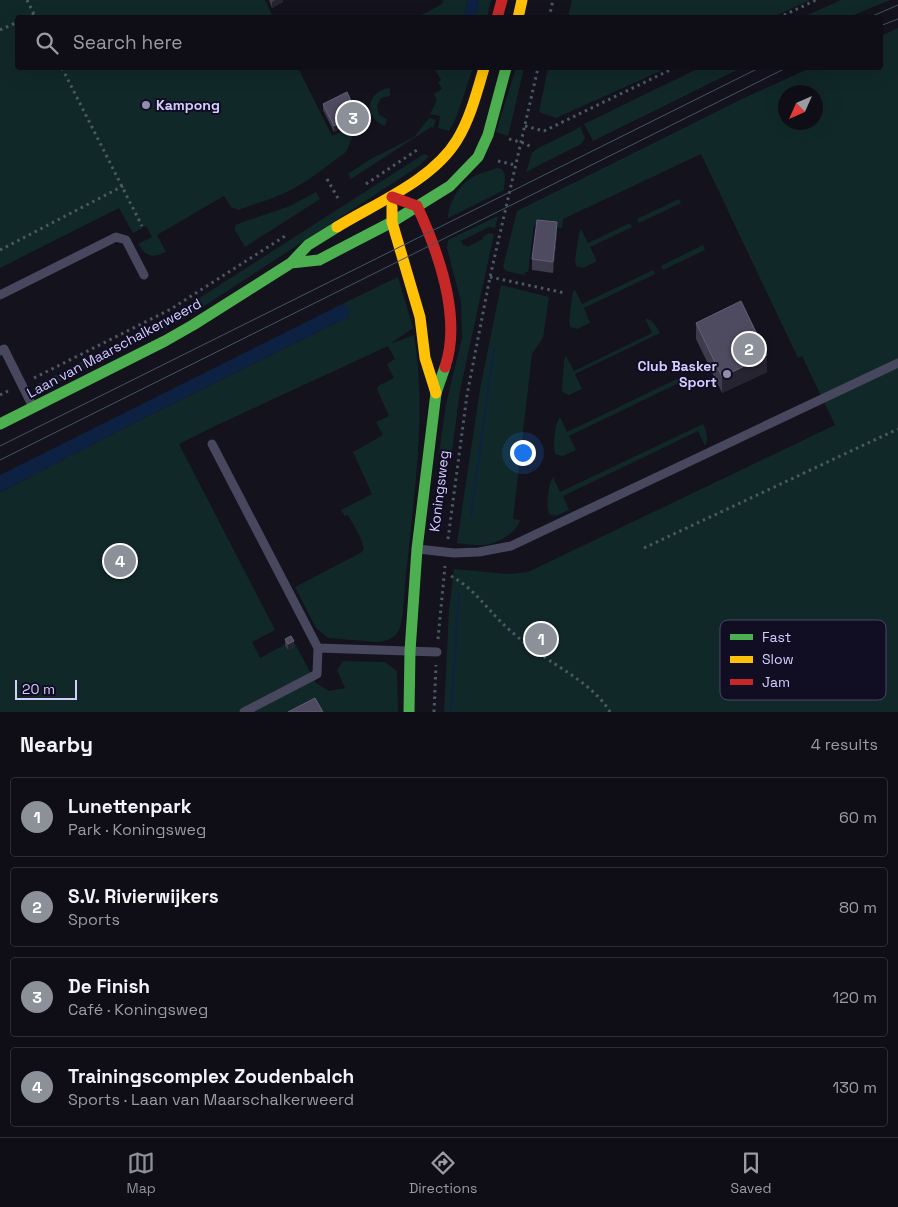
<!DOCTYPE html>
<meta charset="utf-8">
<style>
:root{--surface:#0f0e16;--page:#18171f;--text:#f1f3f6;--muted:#9b9ca1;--line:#2f2e35;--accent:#8c9099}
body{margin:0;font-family:"Space Grotesk",sans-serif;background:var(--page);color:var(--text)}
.compass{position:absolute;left:778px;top:85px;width:45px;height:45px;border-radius:50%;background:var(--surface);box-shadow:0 5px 20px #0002;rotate:225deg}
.scale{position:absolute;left:15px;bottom:12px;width:62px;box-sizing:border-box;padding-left:5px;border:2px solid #d4ceff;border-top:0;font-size:14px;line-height:18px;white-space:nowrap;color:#d4ceff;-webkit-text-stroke:4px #110d22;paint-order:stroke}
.you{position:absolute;left:522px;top:452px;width:18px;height:18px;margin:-12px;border:4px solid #fff;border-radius:50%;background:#1a73e8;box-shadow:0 0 0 8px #1a73e833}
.badge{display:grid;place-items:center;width:32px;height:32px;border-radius:50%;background:var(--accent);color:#fff;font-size:16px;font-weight:700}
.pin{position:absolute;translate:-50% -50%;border:2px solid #fff;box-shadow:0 1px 5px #0006}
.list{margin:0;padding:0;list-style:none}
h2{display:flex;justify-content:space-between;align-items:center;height:65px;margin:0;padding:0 20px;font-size:21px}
h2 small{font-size:16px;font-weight:400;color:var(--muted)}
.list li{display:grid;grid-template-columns:32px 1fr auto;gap:15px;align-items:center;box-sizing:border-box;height:80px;margin:0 10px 10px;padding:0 10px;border:1px solid var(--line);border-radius:5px}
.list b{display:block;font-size:19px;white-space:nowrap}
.list p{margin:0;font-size:16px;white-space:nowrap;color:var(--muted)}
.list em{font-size:16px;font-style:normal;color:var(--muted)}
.icon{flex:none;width:28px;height:28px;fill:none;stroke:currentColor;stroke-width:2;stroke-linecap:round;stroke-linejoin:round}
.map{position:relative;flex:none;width:898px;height:712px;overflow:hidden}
.search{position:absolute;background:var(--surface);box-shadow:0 5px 20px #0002;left:15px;right:15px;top:15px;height:55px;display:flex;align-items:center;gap:12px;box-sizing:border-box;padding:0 18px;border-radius:5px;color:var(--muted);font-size:19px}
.sheet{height:425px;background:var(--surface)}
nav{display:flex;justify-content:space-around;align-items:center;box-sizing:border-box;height:70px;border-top:1px solid var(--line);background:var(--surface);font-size:14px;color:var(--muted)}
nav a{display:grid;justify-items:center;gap:2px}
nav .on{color:var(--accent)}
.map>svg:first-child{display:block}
.green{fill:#112829;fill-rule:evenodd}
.water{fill:#0d2143}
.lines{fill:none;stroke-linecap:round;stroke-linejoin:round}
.path{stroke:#4a5966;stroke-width:3;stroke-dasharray:2.5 4;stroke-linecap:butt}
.lane{stroke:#47475e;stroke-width:9}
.fast{stroke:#4caf50;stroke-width:11}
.slow{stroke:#ffc107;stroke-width:11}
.jam{stroke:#c62828;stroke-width:11}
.tram{stroke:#405667;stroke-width:1}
.wall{fill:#3d3b4c}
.shaded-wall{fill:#262431}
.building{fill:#4e4b60;stroke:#635f79}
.poi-dot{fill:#918cb0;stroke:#110d22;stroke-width:2}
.labels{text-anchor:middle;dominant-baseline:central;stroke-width:4;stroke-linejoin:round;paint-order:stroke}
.poi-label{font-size:14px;font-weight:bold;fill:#d4ceff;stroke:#110d22;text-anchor:start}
.street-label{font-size:14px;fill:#d4ceff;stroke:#110d22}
.key{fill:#110d22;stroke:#4c4764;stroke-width:1}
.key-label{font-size:14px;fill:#d4ceff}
</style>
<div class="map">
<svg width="898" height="712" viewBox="0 0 898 712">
<rect width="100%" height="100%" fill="#14121d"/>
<!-- green -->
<path class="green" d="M0,0H265L273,17L18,18V68H298L332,136L352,126V138L346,152L308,180L289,191L273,198L238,210L231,207L224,196L157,235L166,252L158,255L152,256L145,253L138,244L152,237L146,226L133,233L119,208L0,268Z
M443,0H468L464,17L416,18L442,4Z
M479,0H491L487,17L476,18Z
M572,0H810L773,17H568Z
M841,0H890L849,17H803Z
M898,28V712H444L449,611L454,569L509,574L528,572L835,425L802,356L798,358L701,154L563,219L562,228L534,225L528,272H525V275L506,271L503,267L517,211L742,99L810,68H880L881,36ZM786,92H816V122H786Z
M434,68L464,69V68H473L456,118L449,131L438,128L440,116L430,114L437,100L434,94L442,89L438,82L441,80Z
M516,68H524L508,136L496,132Z
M548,68H667L556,118L539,112Z
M699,68H741L593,141L584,124Z
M390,88V96L381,98L377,105L379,115L387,119L385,126C363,118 366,90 390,88Z
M429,118L436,120L433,128L431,127L351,179L348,174L369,160L414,137Z
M580,126L585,138L581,144L526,172L532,153L538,148L575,130Z
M424,154L429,156L419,166L189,316L47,388L36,385L179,311Z
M497,168L502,169L505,175L504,190L448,218C448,204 459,185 471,178C479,173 489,171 497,168Z
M316,192L320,199L245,247L235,230V226L240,223L290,206Z
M679,199L681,203L639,223L637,219Z
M498,216L495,228L489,227L461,241L464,246L466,245L467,247L483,239L482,237L489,233L494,234L460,391L451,459L445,458L439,454L446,404L462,338L461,302L447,248L448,240Z
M630,223L632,227L590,247L597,261L583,268L576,266L575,260L579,233L581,229L588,243Z
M703,245L705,250L663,270L661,266Z
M653,270L655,274L584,308L590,323L577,329L570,327L569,321L573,291L575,290L582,304Z
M398,277L413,328L390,344L414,335C429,426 409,521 403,612C400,631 399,639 378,642L328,638L316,628L295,587L362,552L364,548L360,537L348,515L345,516L341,510L372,494L353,452L383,435L376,422L389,416L377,389L378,386L394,378L387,364L395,359L388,346L215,426L179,444L275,630L252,642L260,658L293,640L316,683L329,691L345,688L337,670L343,661L385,662L397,671L398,712H0V492L138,421L348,317L349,309L342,304Z
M501,285L549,297L543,338L532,354L513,519L520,520C517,533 498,543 485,545C477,546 466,544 457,543L480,389Z
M645,318C652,319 657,327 660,333L575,374L582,389L569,395L562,392L564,360L566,356L574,371L652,333Z
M681,377L683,381L569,436L576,450L563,456L555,454C553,445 554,425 560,417L567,432Z
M703,424C706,430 709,439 705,446L698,431L563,496L569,510L556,516L549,514C546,505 548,486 553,477L560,492Z"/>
<!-- water -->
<path class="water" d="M468,0H479L476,17H464Z
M342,304L350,309L348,317L138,421L0,492V475Z
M493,347H495L472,516H470Z
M458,594H460L452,712H450Z"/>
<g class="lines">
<!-- path -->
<path class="path" d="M27,0L36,18
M26,18L34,14
M549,18L553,0
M778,18L816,0
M0,30L18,22
M62,68L142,226
M525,126L544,131L674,68
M509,139L527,144L532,149
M498,161L515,165
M327,179L339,200
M366,184L417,150
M0,250L123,186
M490,277L565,293
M34,378L171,309L285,236
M0,395L8,391
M448,539L467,395L490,277L538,68
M644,548L898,429
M451,576C473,588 484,605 501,622C509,630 519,638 527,645C553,665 594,684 610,712
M438,639L445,566
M434,712L436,665"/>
<!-- lane -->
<path class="lane" d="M0,295L116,237L126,240L144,275
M0,351L4,349L33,407
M212,444L318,648
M418,549L454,553L479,552L511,546L898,363
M244,712L317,674L318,648L437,652"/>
<!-- fast -->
<path class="fast" d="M291,263L319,260L392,222L450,186L478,157L488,135L506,68
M0,424L165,341L193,325L291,263L308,245L337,227
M409,712L410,651L417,549L436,393L445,367"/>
<!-- slow -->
<path class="slow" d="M518,18L522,0
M392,207V222L420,317L425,358L436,393
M337,227C376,203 433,180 457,140C470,119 477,92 484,68"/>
<!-- jam -->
<path class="jam" d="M497,18L502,0
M392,197L417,206C438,251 462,318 445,367"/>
<!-- tram -->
<path class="tram" d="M868,18L898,5
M880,26L898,19
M0,446L759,68
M0,460L786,68"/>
</g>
<!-- wall -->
<path class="wall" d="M269,0H283V2L272,8Z
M323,104L357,120L334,132L323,110Z
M557,233L553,273L532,270V259Z
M696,323L767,372L722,393L696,339Z
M285,639L294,647L288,650L285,645Z"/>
<!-- shaded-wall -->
<path class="shaded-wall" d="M276,0H283V2L272,8V2Z
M357,114V120L334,132V126Z
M557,222V233L553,273V262Z
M767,355V372L722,393V377Z
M294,641V647L288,650V644Z"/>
<!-- building -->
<path class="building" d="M347,92L357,114L334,126L323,104Z
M537,220L557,222L553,262L532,259Z
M741,301L767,355L722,377L696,323Z
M291,636L294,641L288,644L285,639Z
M315,698L323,712H288Z"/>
<!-- markers -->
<g class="poi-dot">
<circle cx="146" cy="105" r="5"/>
<circle cx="727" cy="374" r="5"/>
</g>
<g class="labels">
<!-- poi labels -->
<g class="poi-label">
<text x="156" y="105">Kampong</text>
<text x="717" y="366" text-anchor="end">Club Basker<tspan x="717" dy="16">Sport</tspan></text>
</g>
<!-- street labels -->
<g class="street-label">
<text transform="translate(114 348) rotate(-28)">Laan van Maarschalkerweerd</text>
<text transform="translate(439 491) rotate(-83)">Koningsweg</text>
</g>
</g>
<!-- legend -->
<rect x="720" y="620" width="166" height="80" rx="8" class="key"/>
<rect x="730" y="634" width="23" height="6" fill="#4caf50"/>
<rect x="730" y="656" width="23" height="7" fill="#ffc107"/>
<rect x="730" y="679" width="23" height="6" fill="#c62828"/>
<g class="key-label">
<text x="762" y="642">Fast</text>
<text x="762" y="664">Slow</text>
<text x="762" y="687">Jam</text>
</g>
</svg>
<svg class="compass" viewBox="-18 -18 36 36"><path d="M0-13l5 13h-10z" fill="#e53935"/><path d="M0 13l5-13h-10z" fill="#9b9ca1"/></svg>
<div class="scale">20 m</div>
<div class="you"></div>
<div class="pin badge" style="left:541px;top:639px">1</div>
<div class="pin badge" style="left:749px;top:349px">2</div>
<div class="pin badge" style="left:353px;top:118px">3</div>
<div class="pin badge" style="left:120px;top:561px">4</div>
<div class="search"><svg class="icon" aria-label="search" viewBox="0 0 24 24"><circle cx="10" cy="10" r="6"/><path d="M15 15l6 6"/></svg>Search here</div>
</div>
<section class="sheet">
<h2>Nearby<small>4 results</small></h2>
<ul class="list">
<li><span class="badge">1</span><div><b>Lunettenpark</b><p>Park · Koningsweg</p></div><em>60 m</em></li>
<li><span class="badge">2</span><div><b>S.V. Rivierwijkers</b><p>Sports</p></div><em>80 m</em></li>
<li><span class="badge">3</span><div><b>De Finish</b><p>Café · Koningsweg</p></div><em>120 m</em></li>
<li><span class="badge">4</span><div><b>Trainingscomplex Zoudenbalch</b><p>Sports · Laan van Maarschalkerweerd</p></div><em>130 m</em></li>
</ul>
</section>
<nav>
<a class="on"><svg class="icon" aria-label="map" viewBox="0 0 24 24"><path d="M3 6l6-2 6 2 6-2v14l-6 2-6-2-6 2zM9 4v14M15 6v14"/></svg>Map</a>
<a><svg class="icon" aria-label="directions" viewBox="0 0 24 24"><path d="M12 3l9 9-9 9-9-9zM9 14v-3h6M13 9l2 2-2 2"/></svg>Directions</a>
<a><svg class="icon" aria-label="saved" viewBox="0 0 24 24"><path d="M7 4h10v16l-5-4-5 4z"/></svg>Saved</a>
</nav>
